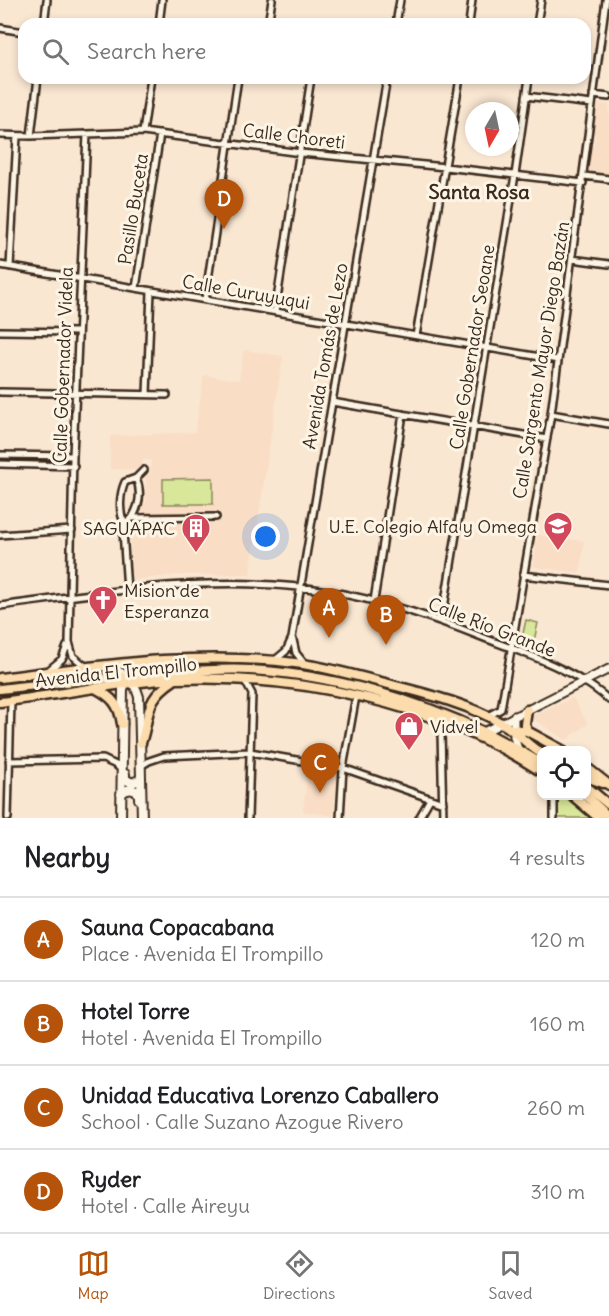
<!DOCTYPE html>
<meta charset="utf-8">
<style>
:root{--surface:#fff;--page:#f2f2f2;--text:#202124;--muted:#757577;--line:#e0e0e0;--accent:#b45309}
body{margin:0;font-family:Delius,sans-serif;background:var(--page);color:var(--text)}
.controls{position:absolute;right:18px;bottom:18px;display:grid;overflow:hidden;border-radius:12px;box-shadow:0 3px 9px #0003}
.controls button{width:54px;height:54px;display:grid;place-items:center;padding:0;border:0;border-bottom:2px solid var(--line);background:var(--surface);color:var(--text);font:30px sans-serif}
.compass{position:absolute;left:465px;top:102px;width:54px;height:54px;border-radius:50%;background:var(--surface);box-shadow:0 3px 9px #0003;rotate:189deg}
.you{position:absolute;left:266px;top:537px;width:21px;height:21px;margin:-15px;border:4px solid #fff;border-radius:50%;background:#1a73e8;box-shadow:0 0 0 9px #1a73e833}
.badge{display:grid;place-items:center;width:39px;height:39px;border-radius:50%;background:var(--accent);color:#fff;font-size:20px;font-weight:700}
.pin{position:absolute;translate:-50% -50px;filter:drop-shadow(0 2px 3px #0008)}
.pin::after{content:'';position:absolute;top:32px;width:21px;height:18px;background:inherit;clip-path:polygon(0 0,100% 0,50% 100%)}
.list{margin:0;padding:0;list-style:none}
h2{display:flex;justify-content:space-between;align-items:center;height:78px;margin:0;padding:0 24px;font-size:26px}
h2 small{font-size:20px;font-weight:400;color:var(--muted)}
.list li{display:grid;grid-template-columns:39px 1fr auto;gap:18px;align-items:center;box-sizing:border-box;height:84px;padding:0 24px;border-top:2px solid var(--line)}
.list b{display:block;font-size:22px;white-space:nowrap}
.list p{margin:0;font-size:20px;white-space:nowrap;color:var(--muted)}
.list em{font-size:20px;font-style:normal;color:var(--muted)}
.icon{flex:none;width:33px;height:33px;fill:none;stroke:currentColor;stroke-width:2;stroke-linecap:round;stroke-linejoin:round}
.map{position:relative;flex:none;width:609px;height:818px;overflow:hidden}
.search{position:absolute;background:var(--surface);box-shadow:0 3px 9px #0003;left:18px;right:18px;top:18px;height:66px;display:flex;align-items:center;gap:15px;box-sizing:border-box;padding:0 21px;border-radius:18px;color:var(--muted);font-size:22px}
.sheet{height:414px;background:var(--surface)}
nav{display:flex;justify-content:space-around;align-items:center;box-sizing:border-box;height:84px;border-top:2px solid var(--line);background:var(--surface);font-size:16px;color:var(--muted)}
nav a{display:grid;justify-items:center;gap:3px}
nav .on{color:var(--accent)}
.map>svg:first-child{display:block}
.built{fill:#f9ddc4}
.green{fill:#d9e79a;stroke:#8a885c;stroke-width:1.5}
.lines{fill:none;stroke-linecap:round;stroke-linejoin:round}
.minor-casing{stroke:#3b2a1e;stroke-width:10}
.tertiary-casing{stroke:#3b2a1e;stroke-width:11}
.secondary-casing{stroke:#3b2a1e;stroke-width:12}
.primary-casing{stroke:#3b2a1e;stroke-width:13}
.minor{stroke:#fcf5e5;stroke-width:5}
.tertiary{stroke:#fcf5e5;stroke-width:7}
.secondary{stroke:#fcf5e5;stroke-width:8}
.primary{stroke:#fcdcac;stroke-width:8}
.labels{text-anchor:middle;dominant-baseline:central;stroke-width:6;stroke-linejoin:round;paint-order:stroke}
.street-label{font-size:18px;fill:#3b2a1e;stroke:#fcf5e5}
.poi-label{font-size:18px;fill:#3b2a1e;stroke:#fcf5e5;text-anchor:end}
.neighbourhood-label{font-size:20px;font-weight:bold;fill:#3b2a1e;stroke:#fcf5e5}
</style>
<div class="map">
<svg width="609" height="818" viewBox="0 0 609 818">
<rect width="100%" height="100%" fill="#fae7d2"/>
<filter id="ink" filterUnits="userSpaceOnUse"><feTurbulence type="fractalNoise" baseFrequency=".0167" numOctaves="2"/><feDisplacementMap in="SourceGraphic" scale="12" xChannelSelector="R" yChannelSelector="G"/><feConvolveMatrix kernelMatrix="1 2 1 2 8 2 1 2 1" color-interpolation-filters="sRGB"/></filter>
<g filter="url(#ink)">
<!-- built -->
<path class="built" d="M599,104L609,105V175L591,172L588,168L591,146L594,145L595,135L592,134L596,107Z
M244,350L283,356L250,574L178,575L132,580L130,529L136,522L221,521L222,513L143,514L142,506L146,503V474H150L151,461L144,459L142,465L137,470L110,469V436L195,432L204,375L239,380Z
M537,535L584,541L580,573L534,567Z
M573,698L588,724L566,740L530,717Z
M308,768L333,771L337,774L333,816L303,811Z"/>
<!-- green -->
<path class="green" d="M213,478V504H163V479Z
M526,620L538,623L533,645L521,642Z
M557,796H567L594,818H558Z"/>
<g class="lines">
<!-- minor casing -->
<g class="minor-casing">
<path id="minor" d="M44,24L47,0
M159,24L162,0
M268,24L272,0
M396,24L400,0
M469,24L472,0
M537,24L541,0
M0,28L24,32
M593,95L609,97
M526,96L592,104
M143,132L151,78
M0,135L31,136L143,132L301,153L445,167L583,183
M31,136L38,78
M584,176L609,179
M572,259L609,264
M0,265L558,360
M10,267L17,136
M136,288L160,134
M205,300L238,78
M275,312L311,78
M0,331L78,332
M416,336L460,78
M0,392L167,395
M147,394L151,291
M332,402L547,439
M551,414L609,424
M0,455L73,456
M0,464L74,466
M132,518C140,505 142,492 136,478L144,470
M125,523C118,513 120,493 125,482L136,478
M0,535L72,530
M523,575L609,585
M127,590L123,531L125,523L132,518L216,517
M374,601L403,414
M0,606C99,593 199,576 299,587C363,594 428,615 487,639C519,651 554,663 583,681C592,686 601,693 609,700
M442,620L515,175L529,78
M293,640L296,653L304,663
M274,661L286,651L292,638L387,78
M85,666L73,656L69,642L73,456L87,134
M50,669L62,659L67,646
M245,681L252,694L248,818
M488,716L501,709L551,414L606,0
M438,721L441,732L443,818
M9,761L103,759L116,765L122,770
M141,766L149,761L164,756L250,752L343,768L443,803
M554,796V818
M8,818L11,701
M340,818L343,768L356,696
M419,818L430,799"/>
</g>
<!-- tertiary casing -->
<g class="tertiary-casing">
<path id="tertiary" d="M514,716V737L518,749
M484,732L609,669"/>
</g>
<!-- secondary casing -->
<g class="secondary-casing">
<path id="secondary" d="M102,666C123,672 133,676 139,697L142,818
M125,774V779L132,783L141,779
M121,794C127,788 134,788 139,794V799
M121,818L123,689L128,676L157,662"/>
</g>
<!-- primary casing -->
<g class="primary-casing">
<path id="primary" d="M0,678C102,665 200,650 303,664C334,669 365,678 396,686C432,695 470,705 503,724C517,732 527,745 542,754
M95,688C112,697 119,704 122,724
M0,689C50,683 100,679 150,674C183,672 216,668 250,670C347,675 460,712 542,764
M0,702C59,695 117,682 176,679C300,674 437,703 542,772
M527,710L525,724L527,731
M513,729L527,731L562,750
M141,743C151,712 144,700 174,680
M586,767L609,785
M586,777L603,783
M586,786L609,805
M573,796L599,818
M586,796L609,817"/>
</g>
<!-- minor -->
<use href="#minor" class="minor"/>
<!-- tertiary -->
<use href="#tertiary" class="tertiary"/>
<!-- secondary -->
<use href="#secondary" class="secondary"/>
<!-- primary -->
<use href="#primary" class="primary"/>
</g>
</g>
<!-- icons -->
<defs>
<g id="school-pin" transform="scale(1.5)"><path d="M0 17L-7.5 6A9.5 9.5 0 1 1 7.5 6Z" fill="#d1495b" stroke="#fcf5e5"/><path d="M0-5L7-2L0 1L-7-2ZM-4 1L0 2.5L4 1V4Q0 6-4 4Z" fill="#fff"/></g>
<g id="building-pin" transform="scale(1.5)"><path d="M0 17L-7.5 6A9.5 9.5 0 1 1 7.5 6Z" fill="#d1495b" stroke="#fcf5e5"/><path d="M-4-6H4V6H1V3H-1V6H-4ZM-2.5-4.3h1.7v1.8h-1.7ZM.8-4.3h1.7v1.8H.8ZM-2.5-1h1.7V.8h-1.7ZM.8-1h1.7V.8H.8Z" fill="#fff"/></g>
<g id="church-pin" transform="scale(1.5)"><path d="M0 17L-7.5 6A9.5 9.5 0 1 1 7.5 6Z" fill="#d1495b" stroke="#fcf5e5"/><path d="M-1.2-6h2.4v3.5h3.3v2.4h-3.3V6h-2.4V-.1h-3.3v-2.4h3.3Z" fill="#fff"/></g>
<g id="shop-pin" transform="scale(1.5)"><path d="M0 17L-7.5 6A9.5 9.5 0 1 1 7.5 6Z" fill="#d1495b" stroke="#fcf5e5"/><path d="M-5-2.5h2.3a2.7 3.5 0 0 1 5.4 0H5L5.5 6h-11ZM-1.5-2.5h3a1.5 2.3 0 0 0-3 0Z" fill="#fff"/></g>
</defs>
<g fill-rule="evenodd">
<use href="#school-pin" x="558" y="526"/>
<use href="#building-pin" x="196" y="528"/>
<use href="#church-pin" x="103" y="600"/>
<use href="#shop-pin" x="409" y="726"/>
</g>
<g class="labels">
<!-- street labels -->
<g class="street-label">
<text transform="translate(294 136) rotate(7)">Calle Choreti</text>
<text transform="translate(133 209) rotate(-81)">Pasillo Buceta</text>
<text transform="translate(246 292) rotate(10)">Calle Curuyuqui</text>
<text transform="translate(472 347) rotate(-81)">Calle Gobernador Seoane</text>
<text transform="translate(325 356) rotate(-80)">Avenida Tomás de Lezo</text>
<text transform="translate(541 360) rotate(-81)">Calle Sargento Mayor Diego Bazán</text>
<text transform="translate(63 365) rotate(-88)">Calle Gobernador Videla</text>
<text transform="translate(492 627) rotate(21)">Calle Río Grande</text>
<text transform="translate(116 672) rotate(-6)">Avenida El Trompillo</text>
</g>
<!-- poi labels -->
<g class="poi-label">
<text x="537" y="526">U.E. Colegio Alfa y Omega</text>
<text x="175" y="528">SAGUAPAC</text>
<text x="124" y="590" text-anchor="start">Mision de<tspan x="124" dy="21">Esperanza</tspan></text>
<text x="430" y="726" text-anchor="start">Vidvel</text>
</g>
<!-- neighbourhood labels -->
<g class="neighbourhood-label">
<text x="479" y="191">Santa Rosa</text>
</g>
</g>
</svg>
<div class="controls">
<button><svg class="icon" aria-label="locate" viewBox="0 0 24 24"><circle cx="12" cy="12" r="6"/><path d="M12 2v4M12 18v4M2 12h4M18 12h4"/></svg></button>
</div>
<svg class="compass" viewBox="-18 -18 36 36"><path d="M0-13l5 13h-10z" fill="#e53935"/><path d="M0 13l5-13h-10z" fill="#757577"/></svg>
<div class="you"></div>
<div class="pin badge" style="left:329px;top:638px">A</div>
<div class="pin badge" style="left:386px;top:645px">B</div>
<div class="pin badge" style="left:320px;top:793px">C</div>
<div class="pin badge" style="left:224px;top:229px">D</div>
<div class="search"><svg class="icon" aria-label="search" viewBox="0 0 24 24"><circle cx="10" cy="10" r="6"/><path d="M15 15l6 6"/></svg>Search here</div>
</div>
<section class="sheet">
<h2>Nearby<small>4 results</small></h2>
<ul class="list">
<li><span class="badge">A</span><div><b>Sauna Copacabana</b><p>Place · Avenida El Trompillo</p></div><em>120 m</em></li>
<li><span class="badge">B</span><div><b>Hotel Torre</b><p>Hotel · Avenida El Trompillo</p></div><em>160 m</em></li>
<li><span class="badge">C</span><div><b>Unidad Educativa Lorenzo Caballero</b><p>School · Calle Suzano Azogue Rivero</p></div><em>260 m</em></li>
<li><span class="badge">D</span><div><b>Ryder</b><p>Hotel · Calle Aireyu</p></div><em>310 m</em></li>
</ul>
</section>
<nav>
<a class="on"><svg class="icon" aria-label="map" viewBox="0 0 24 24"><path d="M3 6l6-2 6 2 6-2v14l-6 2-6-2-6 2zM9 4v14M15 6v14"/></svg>Map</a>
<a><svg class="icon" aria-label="directions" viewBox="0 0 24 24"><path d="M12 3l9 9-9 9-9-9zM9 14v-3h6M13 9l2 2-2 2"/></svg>Directions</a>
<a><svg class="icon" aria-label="saved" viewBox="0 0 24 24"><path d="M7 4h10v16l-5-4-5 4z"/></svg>Saved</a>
</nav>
